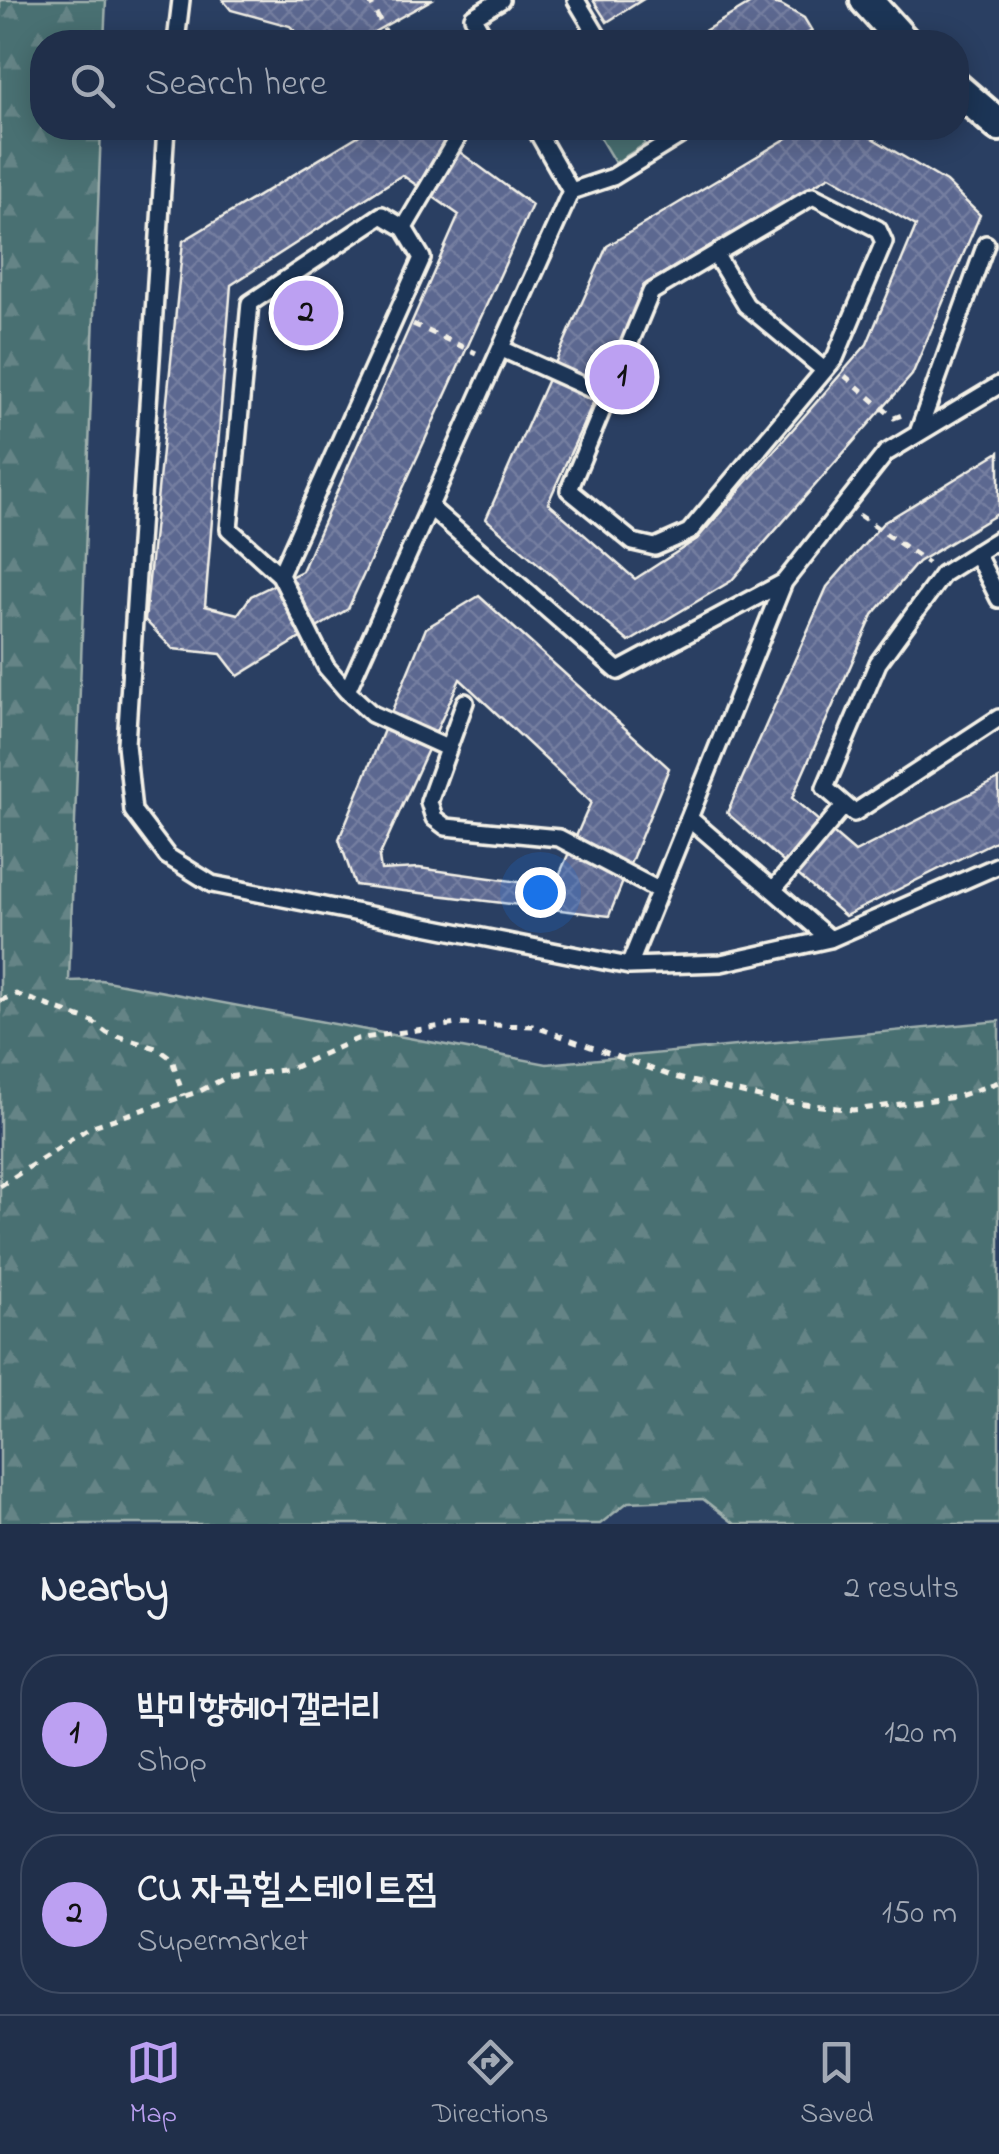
<!DOCTYPE html>
<meta charset="utf-8">
<style>
:root{--surface:#202f4a;--page:#283751;--text:#f1f3f6;--muted:#a2a9b5;--line:#3d4a62;--accent:#bca0f2}
body{margin:0;font-family:"Indie Flower","Poor Story",sans-serif;background:var(--page);color:var(--text)}
.you{position:absolute;left:540px;top:892px;width:35px;height:35px;margin:-25px;border:8px solid #fff;border-radius:50%;background:#1a73e8;box-shadow:0 0 0 15px #1a73e833}
.badge{display:grid;place-items:center;width:65px;height:65px;border-radius:50%;background:var(--accent);color:#111;font-size:32px;font-weight:700}
.pin{position:absolute;translate:-50% -50%;border:5px solid #fff;box-shadow:0 2px 10px #0006}
.list{margin:0;padding:0;list-style:none}
h2{display:flex;justify-content:space-between;align-items:center;height:130px;margin:0;padding:0 40px;font-size:42px}
h2 small{font-size:32px;font-weight:400;color:var(--muted)}
.list li{display:grid;grid-template-columns:65px 1fr auto;gap:30px;align-items:center;box-sizing:border-box;height:160px;margin:0 20px 20px;padding:0 20px;border:2px solid var(--line);border-radius:40px}
.list b{display:block;font-size:38px;white-space:nowrap}
.list p{margin:0;font-size:32px;white-space:nowrap;color:var(--muted)}
.list em{font-size:32px;font-style:normal;color:var(--muted)}
.icon{flex:none;width:55px;height:55px;fill:none;stroke:currentColor;stroke-width:2;stroke-linecap:round;stroke-linejoin:round}
.map{position:relative;flex:none;width:999px;height:1524px;overflow:hidden}
.search{position:absolute;background:var(--surface);box-shadow:0 5px 25px #0003;left:30px;right:30px;top:30px;height:110px;display:flex;align-items:center;gap:25px;box-sizing:border-box;padding:0 35px;border-radius:40px;color:var(--muted);font-size:38px}
.sheet{height:490px;background:var(--surface)}
nav{display:flex;justify-content:space-around;align-items:center;box-sizing:border-box;height:140px;border-top:2px solid var(--line);background:var(--surface);font-size:28px;color:var(--muted)}
nav a{display:grid;justify-items:center;gap:5px}
nav .on{color:var(--accent)}
.map>svg:first-child{display:block}
.forest{fill:url(#forest-firs);stroke:#9fb0ad;stroke-width:2.5}
.pitch{fill:#4a6f72;stroke:#9fb0ad;stroke-width:2.5}
.building{fill:url(#building-cross-hatch);stroke:#f4f1e8;stroke-width:2.5;fill-rule:evenodd}
.lines{fill:none;stroke-linecap:round;stroke-linejoin:round}
.service-casing{stroke:#f4f1e8;stroke-width:22}
.minor-casing{stroke:#f4f1e8;stroke-width:38}
.path{stroke:#f4f1e8;stroke-width:5;stroke-dasharray:8 8;stroke-linecap:butt}
.service{stroke:#1d3557;stroke-width:15}
.minor{stroke:#1d3557;stroke-width:30}
</style>
<div class="map">
<svg width="999" height="1524" viewBox="0 0 999 1524">
<defs>
<pattern id="forest-firs" width="22" height="20" patternUnits="userSpaceOnUse" patternTransform="scale(2.5)"><rect width="22" height="20" fill="#4a6f72"/><path d="M5 1l3.5 6h-7zM16 11l3.5 6h-7z" fill="#658486"/></pattern>
<pattern id="building-cross-hatch" width="8" height="8" patternUnits="userSpaceOnUse" patternTransform="scale(2.5)"><rect width="8" height="8" fill="#5c6890"/><path d="M0 0l8 8M0 8l8-8" fill="none" stroke="#747ea0"/></pattern>
</defs>
<rect width="100%" height="100%" fill="#2a3f62"/>
<filter id="ink" filterUnits="userSpaceOnUse"><feTurbulence type="fractalNoise" baseFrequency=".01" numOctaves="2"/><feDisplacementMap in="SourceGraphic" scale="20" xChannelSelector="R" yChannelSelector="G"/><feConvolveMatrix kernelMatrix="1 2 1 2 8 2 1 2 1" color-interpolation-filters="sRGB"/></filter>
<g filter="url(#ink)">
<!-- forest -->
<path class="forest" d="M0,0H106L104,42H42V128H101L69,981L101,980L547,1064L999,1021V1524H735L703,1499L628,1502L600,1524H0Z"/>
<!-- pitch -->
<path class="pitch" d="M594,128H635L645,144L615,163Z"/>
<!-- building -->
<path class="building" d="M223,0H431L356,42H306L290,26L231,10Z
M593,0H642L607,22Z
M756,0L781,5L804,18L812,31L794,42H686Z
M371,128H427L532,205L348,609L238,676L221,654L173,649L145,620L183,241ZM402,175L459,215L302,571L251,596L238,614L205,606L231,285Z
M804,128H855L946,182L980,215L912,375L731,581L629,642L486,519L607,246ZM830,176L916,226L867,344L697,539L635,579L548,503L647,283Z
M999,452V513L918,562L873,615L792,798L855,852L999,779V839L845,916L727,813L827,587L883,523Z
M479,596L669,768L609,916L355,885L339,839L426,628ZM460,679L591,802L554,887L419,868L381,870L379,857Z"/>
<g class="lines">
<!-- service casing -->
<g class="service-casing">
<path id="service" d="M576,0L601,42
M176,42L181,0
M487,42L473,17L501,0
M166,128L126,744L133,811L167,856L212,884L629,966L721,963L830,939L999,865
M571,191L613,177L692,128
M813,196L878,229L884,242L835,358L689,532L655,547L633,542L569,490L651,292Z
M404,228L457,138L451,128
M715,254L746,305L824,370
M502,349L606,396
M919,430L986,244
M432,509L618,671L784,582L886,453L999,385
M999,539L943,574L878,663L825,788L854,813L999,718
M976,553L999,599
M280,575L422,258L404,228L382,215L250,303L229,529L280,575L326,667L347,691L372,714L447,748
M347,691L571,191L535,128
M465,702L429,802L434,818L446,827L559,838L658,890
M689,818L784,582
M774,889L843,807
M629,966L689,818L830,939"/>
</g>
<!-- minor casing -->
<g class="minor-casing">
<path id="minor" d="M866,0L904,42
M956,88L999,125"/>
</g>
<!-- path -->
<path class="path" d="M369,0L391,42
M413,324L476,353
M845,376L894,418L902,415
M859,515L928,563
M0,1001L16,994L93,1022L107,1033L159,1049L172,1059L183,1096
M0,1186L90,1127L200,1091L227,1077L290,1069L357,1039L456,1024L533,1026L674,1077L772,1100L853,1110L956,1097L999,1082"/>
<!-- service -->
<use href="#service" class="service"/>
<!-- minor -->
<use href="#minor" class="minor"/>
</g>
</g>
</svg>
<div class="you"></div>
<div class="pin badge" style="left:622px;top:377px">1</div>
<div class="pin badge" style="left:306px;top:313px">2</div>
<div class="search"><svg class="icon" aria-label="search" viewBox="0 0 24 24"><circle cx="10" cy="10" r="6"/><path d="M15 15l6 6"/></svg>Search here</div>
</div>
<section class="sheet">
<h2>Nearby<small>2 results</small></h2>
<ul class="list">
<li><span class="badge">1</span><div><b>박미향헤어갤러리</b><p>Shop</p></div><em>120 m</em></li>
<li><span class="badge">2</span><div><b>CU 자곡힐스테이트점</b><p>Supermarket</p></div><em>150 m</em></li>
</ul>
</section>
<nav>
<a class="on"><svg class="icon" aria-label="map" viewBox="0 0 24 24"><path d="M3 6l6-2 6 2 6-2v14l-6 2-6-2-6 2zM9 4v14M15 6v14"/></svg>Map</a>
<a><svg class="icon" aria-label="directions" viewBox="0 0 24 24"><path d="M12 3l9 9-9 9-9-9zM9 14v-3h6M13 9l2 2-2 2"/></svg>Directions</a>
<a><svg class="icon" aria-label="saved" viewBox="0 0 24 24"><path d="M7 4h10v16l-5-4-5 4z"/></svg>Saved</a>
</nav>
